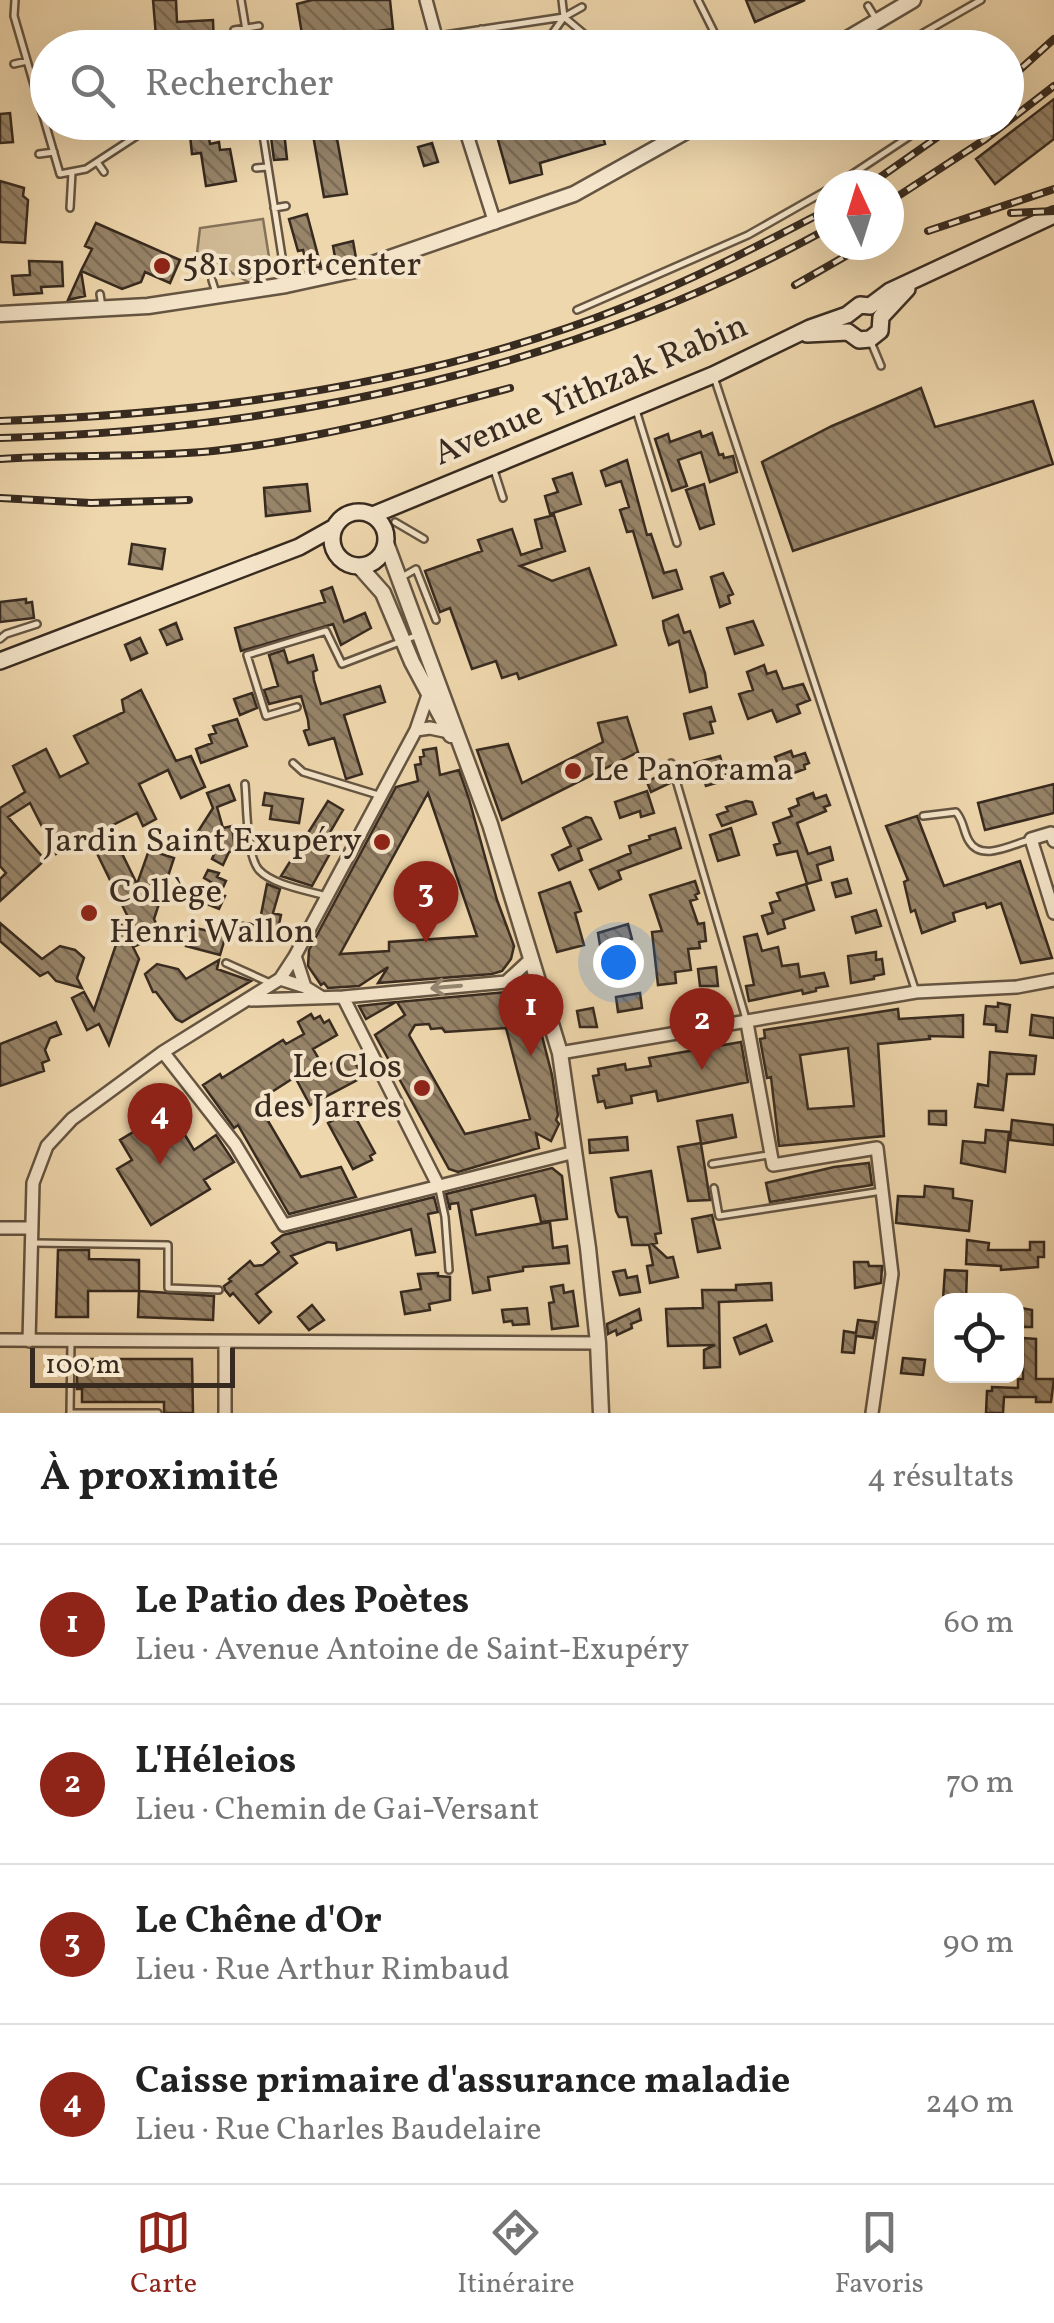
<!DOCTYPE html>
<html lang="fr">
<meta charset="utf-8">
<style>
:root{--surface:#fff;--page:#f6f6f6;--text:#222;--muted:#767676;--line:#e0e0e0;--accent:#8f2418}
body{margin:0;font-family:Vollkorn,serif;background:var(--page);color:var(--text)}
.controls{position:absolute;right:30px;bottom:30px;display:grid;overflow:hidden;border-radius:20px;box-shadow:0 10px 40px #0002}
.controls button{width:90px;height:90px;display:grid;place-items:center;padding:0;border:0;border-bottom:2px solid var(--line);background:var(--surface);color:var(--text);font:50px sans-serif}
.compass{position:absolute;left:814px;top:170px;width:90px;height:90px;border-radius:50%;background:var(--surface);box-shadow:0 10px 40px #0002;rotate:356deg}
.scale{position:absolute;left:30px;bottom:25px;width:205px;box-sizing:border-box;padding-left:10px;border:5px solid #372a1f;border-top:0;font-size:28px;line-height:35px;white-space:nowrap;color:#372a1f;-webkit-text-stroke:8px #f5e5ca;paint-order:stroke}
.you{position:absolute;left:618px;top:962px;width:35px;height:35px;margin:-25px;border:8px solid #fff;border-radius:50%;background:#1a73e8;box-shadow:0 0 0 15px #1a73e833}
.badge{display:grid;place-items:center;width:65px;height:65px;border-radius:50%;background:var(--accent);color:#fff;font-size:32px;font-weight:700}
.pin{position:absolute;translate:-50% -82px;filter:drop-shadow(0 2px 5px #0008)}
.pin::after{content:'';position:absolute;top:52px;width:35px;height:30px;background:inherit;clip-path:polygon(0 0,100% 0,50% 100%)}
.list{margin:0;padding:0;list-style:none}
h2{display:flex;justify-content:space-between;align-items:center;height:130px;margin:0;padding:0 40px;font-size:42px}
h2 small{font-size:32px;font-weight:400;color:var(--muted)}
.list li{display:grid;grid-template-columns:65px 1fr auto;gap:30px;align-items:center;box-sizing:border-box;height:160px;padding:0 40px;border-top:2px solid var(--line)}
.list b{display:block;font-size:38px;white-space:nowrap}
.list p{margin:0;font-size:32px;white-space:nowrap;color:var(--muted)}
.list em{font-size:32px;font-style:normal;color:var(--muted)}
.icon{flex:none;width:55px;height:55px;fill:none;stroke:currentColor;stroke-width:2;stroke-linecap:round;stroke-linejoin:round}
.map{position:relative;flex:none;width:1054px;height:1413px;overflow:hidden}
.search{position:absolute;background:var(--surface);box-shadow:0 10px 40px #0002;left:30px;right:30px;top:30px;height:110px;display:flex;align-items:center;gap:25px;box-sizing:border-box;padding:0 35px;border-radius:55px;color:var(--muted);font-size:38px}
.sheet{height:770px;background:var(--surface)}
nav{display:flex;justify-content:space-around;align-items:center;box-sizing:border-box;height:140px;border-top:2px solid var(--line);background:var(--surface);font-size:28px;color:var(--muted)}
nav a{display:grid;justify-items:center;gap:5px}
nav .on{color:var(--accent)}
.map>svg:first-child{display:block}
.green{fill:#d0ba95;stroke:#84725a;stroke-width:2.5}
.building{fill:url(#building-back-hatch);stroke:#372a1f;stroke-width:2.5;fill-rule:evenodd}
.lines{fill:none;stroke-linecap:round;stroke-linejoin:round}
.service-casing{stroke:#655542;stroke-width:10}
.minor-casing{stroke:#655542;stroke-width:16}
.tertiary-casing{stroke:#655542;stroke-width:19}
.secondary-casing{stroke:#372a1f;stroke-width:20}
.service{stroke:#f5e5ca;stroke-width:5}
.minor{stroke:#f5e5ca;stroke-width:11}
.tertiary{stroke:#f5e5ca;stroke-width:14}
.secondary{stroke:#f5e5ca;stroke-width:15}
.rail-casing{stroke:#372a1f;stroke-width:8}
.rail{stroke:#f5e5ca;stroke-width:4;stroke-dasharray:11;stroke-linecap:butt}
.oneway{stroke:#968874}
.poi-dot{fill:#8f2418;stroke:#f5e5ca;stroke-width:4}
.labels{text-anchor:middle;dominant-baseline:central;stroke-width:8;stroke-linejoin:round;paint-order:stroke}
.poi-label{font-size:35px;fill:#372a1f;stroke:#f5e5ca;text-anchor:start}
.street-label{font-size:35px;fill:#372a1f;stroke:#f5e5ca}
</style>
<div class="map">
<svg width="1054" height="1413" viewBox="0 0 1054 1413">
<defs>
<pattern id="building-back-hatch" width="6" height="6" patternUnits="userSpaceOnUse" patternTransform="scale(2.5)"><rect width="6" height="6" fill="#978469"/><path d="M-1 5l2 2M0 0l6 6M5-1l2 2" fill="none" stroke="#7c6c56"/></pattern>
</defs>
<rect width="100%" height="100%" fill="#efd7ad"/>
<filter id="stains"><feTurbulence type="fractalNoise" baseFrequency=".002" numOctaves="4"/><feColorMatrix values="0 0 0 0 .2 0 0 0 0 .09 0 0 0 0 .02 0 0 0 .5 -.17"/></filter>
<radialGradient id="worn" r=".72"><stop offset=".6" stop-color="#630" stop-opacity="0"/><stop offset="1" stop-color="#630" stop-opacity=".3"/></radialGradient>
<!-- green -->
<path class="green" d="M263,219L269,257L267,270L250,283L197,253L200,228Z"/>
<!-- building -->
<path class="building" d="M153,0H176L177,22L213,20L214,48H157Z
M312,0H390L393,29L338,36V32L302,34L297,4Z
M746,0H805L755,22Z
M640,34L649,48H616Z
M1054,99V139L995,184L976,159Z
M10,113L13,142L0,143V114Z
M269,122H283L287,159L274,160Z
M318,122H334L347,194L324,197L313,135L320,134Z
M493,122H599L605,144L540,163L542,174L510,183Z
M208,132L210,144L219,142L220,150L230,149L236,181L206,186L201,153L192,154L190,135Z
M432,143L438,162L424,166L418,147Z
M0,181L24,188L23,196L28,200L25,243L0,242Z
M307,214L321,267L308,269L303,250L298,251L289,219Z
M96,223L180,260L170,283L145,272L141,282L122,289L81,271L92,249L85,246Z
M353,241L356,258L336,263L333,246Z
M29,261L62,262L63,286L41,287L42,293L14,295L12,276L30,275Z
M81,271L85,296L68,300Z
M921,388L935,427L1033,401L1053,464L793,551L762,462L832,426Z
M700,431L702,437L712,433L719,455L723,454L724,458L733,456L737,472L710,482L701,452L678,460L687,486L672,491L655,439L668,434L670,442Z
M627,460L647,535L651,534L664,573L676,570L682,589L653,598L633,531L627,532L620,510L629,507L621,481L606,486L601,471Z
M572,473L581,504L550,514L545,496L558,492L553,479Z
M307,484L310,511L266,516L264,488Z
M704,484L714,524L700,529L686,490Z
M554,515L565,551L520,566L552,581L589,568L616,645L519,679L517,673L502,678L496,661L472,669L450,608L440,612L425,571L482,551L478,540L512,529L521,555L542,548L535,520Z
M132,544L165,549L162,569L129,564Z
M723,573L733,594L728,596L730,603L720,607L711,577Z
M332,587L344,622L365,613L371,628L341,645L333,624L241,651L235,628L325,602L321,591Z
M26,599V603L32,602L34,618L0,622V602Z
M678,615L684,633L690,631L705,673L707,687L690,692L679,641L669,645L664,629L663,621Z
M753,621L763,645L735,654L727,628Z
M176,623L182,639L167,645L160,630Z
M140,638L147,653L131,660L125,645Z
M284,650L288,663L313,655L317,670L313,672L314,680L321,704L380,686L385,702L344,715L362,774L346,779L334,738L309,745L304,731L309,729L308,720L301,696L269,704L264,690L278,686L269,655Z
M764,665L767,674L776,671L783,689L803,684L810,700L797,705L800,713L777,722L772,710L748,719L739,694L753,690L747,672Z
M141,690L176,761L191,756L205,787L181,798L168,770L139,784L156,819L143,826L137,813L109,827L137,884L149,850L174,858L154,919L161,934L133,947L139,959L109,1045L99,1024L87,1030L72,998L84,992L94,1010L122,927L119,919L127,915L89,837L56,854L30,803L8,817L45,860L0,901V879L6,873L0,866V808L25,792L13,766L46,749L60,777L88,763L74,736L124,712L122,700Z
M252,693L257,708L240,715L234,699Z
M711,707L715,721L710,722L713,733L690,739L684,714Z
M627,717L638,752L502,820L477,750L508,744L522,783L603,742L598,723Z
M237,719L247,746L201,763L196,749L212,743L209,735L216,733L213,726Z
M436,748L440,775L459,770L469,799L497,900L514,946L511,959L502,971L492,974L378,983L388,967L359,986L328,988L324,983L321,985L308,966L309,950L396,787L418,781L415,765L421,764L420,757L424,756L423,750ZM428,793L477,936L389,942V951L340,954Z
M791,751L793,757L805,753L809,763L804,765L805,769L783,777L775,757Z
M720,756L726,776L722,777L723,781L706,786L703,776L690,779L687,765Z
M667,771L670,783L651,792L647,782Z
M1054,784V813L985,830L978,803Z
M229,785L235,800L217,807L223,828L232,826L235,851L229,852L223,865L212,859L218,845L197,833L213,808L207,793Z
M647,791L654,813L641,817L640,811L620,818L615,802Z
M265,793L303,799L299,823L270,819L272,806L263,805Z
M813,793L815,799L826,795L830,805L824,807L826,811L797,823L808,854L830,847L833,860L817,865L821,880L807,884L797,851L777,855L774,845L780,843L773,823L792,816L789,809L799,805L797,799Z
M328,801L343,810L328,836L339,837L312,886L281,876Z
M746,801L752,802L756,814L722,826L717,815L728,811L726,807Z
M917,816L944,886L1020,861L1052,958L1021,963L1001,903L987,908L985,903L953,913L955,921L922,933L915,910L911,912L904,882L908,880L886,826Z
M586,817L591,818L601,839L578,849L582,860L559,870L552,855L571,846L563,828Z
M675,828L681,848L618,871L621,879L599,889L590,870L631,853L629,846L650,839L649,836Z
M731,828L739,855L718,861L710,835Z
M208,870L219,873L217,877L226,881L220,894L225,896L219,909L202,902L211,882L204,878Z
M847,879L851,893L836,897L832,883Z
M695,881L699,893L695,895L697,899L690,901L698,924L704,923L706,941L699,942L700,948L688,949L691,970L675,972L676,983L658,985L652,932L662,931L650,895Z
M570,882L581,911L575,913L584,945L557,952L539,893Z
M267,884L280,889L273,913L281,915L276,938L235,930L236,922L259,925Z
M806,884L814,910L783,920L785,928L768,934L762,916L773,913L770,903L780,900L777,893Z
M876,910L881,926L856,933L852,917Z
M0,923L42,959L60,946L75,950L84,958L77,978L82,988L56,981L48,972L40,976L0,941Z
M215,924L228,928L220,955L186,946L191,927L213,932Z
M628,924L632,939L615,944L617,962L603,964L598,933Z
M757,934L762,951L778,947L782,966L798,964L800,977L824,973L828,986L816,988V991L803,994L802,990L749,1001L746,986L754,985L744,937Z
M876,952V960L882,959L884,974L874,976V979L851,983L848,956Z
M219,960L217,969L251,981L182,1022L176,1019L156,992H153L145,974L157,964L178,969L186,979Z
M716,967L718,986H700L698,969Z
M507,992L521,995L534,1005L552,1075L558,1115L556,1120L559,1124L551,1141L536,1133L539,1148L458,1172L449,1169L375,1035L405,1015L397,1002ZM429,1024L431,1029L442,1028L445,1032L506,1028L530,1119L465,1134L409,1035L415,1025Z
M640,993L642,1008L618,1012L616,997Z
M396,1002L366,1019L359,1006Z
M998,1003L1010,1005L1007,1032L996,1031V1025L984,1024L986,1006L998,1007Z
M593,1008L597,1027H580L577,1011Z
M898,1009L899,1019L963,1015V1037L929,1036L930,1039L878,1044L884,1136L779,1146L771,1077L767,1078L760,1039L765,1038L764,1030ZM848,1048L854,1106L808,1109L800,1055Z
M311,1014L314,1019L320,1016L324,1023L329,1020L337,1035L313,1049L324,1068L349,1052L363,1077L310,1105L295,1077L264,1097L265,1100L258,1104L301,1177L341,1167L356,1197L289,1214L238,1125L234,1128L203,1085L220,1074L222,1078L283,1040L286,1044L304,1034L298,1022Z
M1032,1015L1054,1018V1038L1030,1035Z
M56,1022L61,1034L50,1038L45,1050L49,1060L42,1063L44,1071L0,1086V1044Z
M741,1042L748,1082L658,1101L656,1091L631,1096L632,1103L606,1108L604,1101L598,1102L593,1076L599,1075L598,1069L625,1064L626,1070L651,1066L649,1058Z
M990,1052L1036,1056L1034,1074H1007L1003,1110L975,1107L978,1084L988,1086Z
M170,1110L194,1150L216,1135L234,1162L204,1180L210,1189L151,1225L117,1169L132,1160L120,1140Z
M352,1111L375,1153L370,1156L372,1160L353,1169L328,1123Z
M929,1111H946V1125L929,1124Z
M732,1115L736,1137L701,1144L710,1200L688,1201L678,1147L701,1143L697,1121Z
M1012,1120L1054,1125V1145L1010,1140Z
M986,1130L1009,1132L1005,1172L961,1163L963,1141L985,1143Z
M627,1137L628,1150L590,1153L589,1140Z
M869,1163L872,1185L770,1202L766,1183L834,1167Z
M552,1168L562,1176L567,1219L541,1222L535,1195L471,1210L476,1235L550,1222L553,1248L567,1246L569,1263L523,1267V1271L488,1277L490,1290L473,1293L458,1203L450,1204V1210L446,1194Z
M651,1171L661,1233L655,1234L657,1243L652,1244L667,1258L673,1257L678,1277L650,1283L647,1266L653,1265L649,1245H632L627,1217H619L616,1211L611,1178Z
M925,1186L953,1189V1198L972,1201L969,1231L896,1223L898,1196L924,1197Z
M434,1197L438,1212L428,1214L435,1252L416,1255L411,1229L337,1250L336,1243L328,1242L291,1256L297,1263L256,1294L271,1312L259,1323L233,1293L230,1296L225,1290L224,1286L231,1281L229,1279L250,1261L254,1266L263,1265L279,1252L272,1243L283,1235Z
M712,1215L720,1248L698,1252L692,1219Z
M967,1240L989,1243L988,1250H1030V1242H1044V1257H1038V1267L1001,1270V1266L966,1264Z
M58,1250H89V1259L139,1260V1291H88V1317H56Z
M854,1262H868L869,1266H882L881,1283L855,1288Z
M625,1270L627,1278L637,1276L640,1292L620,1295L613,1272Z
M945,1270L967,1271L966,1300L943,1299Z
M438,1273V1276L450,1277V1300L429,1304L430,1310L405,1314L401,1292L421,1289L418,1274Z
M771,1283L772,1300L719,1302L720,1367L704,1368V1350L715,1345L668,1346L666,1309L703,1308L702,1290H736V1285Z
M563,1285L564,1293L573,1291L578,1326L552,1329L549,1303L554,1302L551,1287Z
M139,1291L214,1296L213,1320L138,1317Z
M312,1305L324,1320L309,1330L298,1317Z
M1016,1307L1032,1310V1327H1016Z
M527,1308L529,1324L513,1325L512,1321L504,1322L502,1310Z
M639,1309L641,1320L631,1324L632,1328L617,1335L616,1330L608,1334L607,1324Z
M858,1320L876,1322L873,1338L856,1336L854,1353L842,1352L844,1331L856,1333Z
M766,1325L772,1341L740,1354L734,1338Z
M1023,1338L1036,1339V1379H1054L1051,1402H1036V1397H1004L1003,1413H986L987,1391H992V1387L1018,1388V1379H1023Z
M903,1358L925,1360L923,1375L901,1373Z
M77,1359H192L193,1413H164V1402H82V1389H77Z"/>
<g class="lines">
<!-- service casing -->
<g class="service-casing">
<path id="service" d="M15,0L14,16L60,174L86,169L158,122
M241,0L249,48
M698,0L722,48
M868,6L876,19
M564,17L589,38
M481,29L483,40
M234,30L259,26
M552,34L564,17L562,0
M438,36L564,17L582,7
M897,48L981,0
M14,64L27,61
M261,122L286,282
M135,123L142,133
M451,124L456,122
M39,154L54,152
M97,162L104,172
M256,168L267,167
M836,185L931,122
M70,208L72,172
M274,208L286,206
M212,280L216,293
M100,294L102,307
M577,310L748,235L829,189
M871,342L881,366
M714,377L915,989
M636,410L677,543
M493,467L503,498
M395,522L424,539
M402,577L416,569L436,620
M0,639L6,634L37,624
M297,707L266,716L247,655L326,631L342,664L418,635
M293,763L303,772L378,795
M671,763L746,1019
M245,784C247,804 246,855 259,870C273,885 306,890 326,896
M923,816L956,812C964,821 963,831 969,841C981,862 1011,845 1029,840
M226,963L268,982
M712,1164L768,1155
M714,1188L719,1216L882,1191
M439,1189L445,1217L449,1270
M35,1243L168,1245V1288L219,1290
M71,1341L70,1413H158"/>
</g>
<!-- minor casing -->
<g class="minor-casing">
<path id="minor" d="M426,0L439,48
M463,122L495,223
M416,730L430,728L449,732
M1054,841L1051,833L1031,839L1054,913
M295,956L305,987
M280,979L305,987L321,997
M506,982L532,958
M343,997L438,1185
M251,1000L343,997L506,982L542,991
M747,1023L773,1165L877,1148L892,1274L872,1413
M163,1052L235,1144L284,1225L575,1152
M560,1053L916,992L1017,987L1054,980
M0,1228H32
M0,1340L598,1343
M29,1341L33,1183L47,1146L72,1119L163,1052L280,979L295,956L416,730L429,692
M225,1413V1342"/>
</g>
<!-- tertiary casing -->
<g class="tertiary-casing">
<path id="tertiary" d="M832,48L913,0
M0,314L148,306L286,285L355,270L574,194L703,122
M386,543L490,824L560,1053L588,1248L598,1343L601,1413
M359,566L383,593L412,662L451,735"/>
</g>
<!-- secondary casing -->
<g class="secondary-casing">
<path id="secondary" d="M807,334L848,332L859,340L870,339L880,331L881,317L907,289
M332 539a27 27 0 1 1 54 0a27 27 0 1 1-54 0Z
M373,515L713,375L810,328L847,315L860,305L870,306L890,291L1054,215
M0,661L299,547L333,528"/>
</g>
<!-- service -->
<use href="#service" class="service"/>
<!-- minor -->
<use href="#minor" class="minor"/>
<!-- tertiary -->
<use href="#tertiary" class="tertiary"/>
<!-- secondary -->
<use href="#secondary" class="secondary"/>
<!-- rail casing -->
<g class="rail-casing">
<path id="rail" d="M1006,82L1054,39
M869,185L959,122
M889,202L984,140L1054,86
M1011,213L1054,211
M928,231L1054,189
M795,285L865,245
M0,421C209,414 429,385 624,307C694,279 762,244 829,209
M0,438C289,430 575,368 829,228
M0,459C71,454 142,458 213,451C314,440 412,414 510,388
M0,498L91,503L189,500"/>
</g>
<!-- rail -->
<use href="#rail" class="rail"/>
</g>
<!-- one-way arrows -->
<defs><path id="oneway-shaft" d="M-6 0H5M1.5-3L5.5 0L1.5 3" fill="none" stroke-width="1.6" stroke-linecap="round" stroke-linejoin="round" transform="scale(2.5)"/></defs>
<use class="oneway" href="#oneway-shaft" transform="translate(446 987) rotate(175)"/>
<!-- markers -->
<g class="poi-dot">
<circle cx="162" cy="266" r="10"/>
<circle cx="573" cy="771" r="10"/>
<circle cx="382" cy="842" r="10"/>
<circle cx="89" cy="913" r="10"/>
<circle cx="422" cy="1088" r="10"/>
</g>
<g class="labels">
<!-- poi labels -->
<g class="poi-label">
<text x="182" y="266">581 sport center</text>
<text x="593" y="771">Le Panorama</text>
<text x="362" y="842" text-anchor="end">Jardin Saint Exupéry</text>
<text x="109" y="893">Collège<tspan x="109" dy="40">Henri Wallon</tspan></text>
<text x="402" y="1068" text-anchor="end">Le Clos<tspan x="402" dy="40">des Jarres</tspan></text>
</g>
<!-- street labels -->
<g class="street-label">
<text transform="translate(591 391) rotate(-23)">Avenue Yithzak Rabin</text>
</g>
</g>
<rect width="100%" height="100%" filter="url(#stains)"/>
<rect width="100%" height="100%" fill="url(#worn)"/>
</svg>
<div class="controls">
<button><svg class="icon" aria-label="locate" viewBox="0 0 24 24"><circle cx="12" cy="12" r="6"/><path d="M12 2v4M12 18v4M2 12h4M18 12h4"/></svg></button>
</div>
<svg class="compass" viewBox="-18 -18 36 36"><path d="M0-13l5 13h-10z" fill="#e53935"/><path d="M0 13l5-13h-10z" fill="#767676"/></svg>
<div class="scale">100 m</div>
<div class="you"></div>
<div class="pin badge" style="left:531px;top:1056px">1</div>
<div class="pin badge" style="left:702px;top:1070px">2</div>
<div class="pin badge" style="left:426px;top:943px">3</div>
<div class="pin badge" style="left:160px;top:1165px">4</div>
<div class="search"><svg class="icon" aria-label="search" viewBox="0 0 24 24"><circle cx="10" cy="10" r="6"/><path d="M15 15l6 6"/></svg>Rechercher</div>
</div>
<section class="sheet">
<h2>À proximité<small>4 résultats</small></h2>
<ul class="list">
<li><span class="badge">1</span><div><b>Le Patio des Poètes</b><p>Lieu · Avenue Antoine de Saint-Exupéry</p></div><em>60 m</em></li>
<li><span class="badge">2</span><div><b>L'Héleios</b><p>Lieu · Chemin de Gai-Versant</p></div><em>70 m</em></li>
<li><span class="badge">3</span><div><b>Le Chêne d'Or</b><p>Lieu · Rue Arthur Rimbaud</p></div><em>90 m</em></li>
<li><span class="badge">4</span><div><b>Caisse primaire d'assurance maladie</b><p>Lieu · Rue Charles Baudelaire</p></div><em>240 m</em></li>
</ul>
</section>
<nav>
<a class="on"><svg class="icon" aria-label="map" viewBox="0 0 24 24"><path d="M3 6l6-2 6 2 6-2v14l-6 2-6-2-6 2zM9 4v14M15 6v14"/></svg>Carte</a>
<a><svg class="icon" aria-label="directions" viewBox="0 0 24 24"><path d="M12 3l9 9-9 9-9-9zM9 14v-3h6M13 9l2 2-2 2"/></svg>Itinéraire</a>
<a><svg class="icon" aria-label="saved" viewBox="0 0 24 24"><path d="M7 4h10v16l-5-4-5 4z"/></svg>Favoris</a>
</nav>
